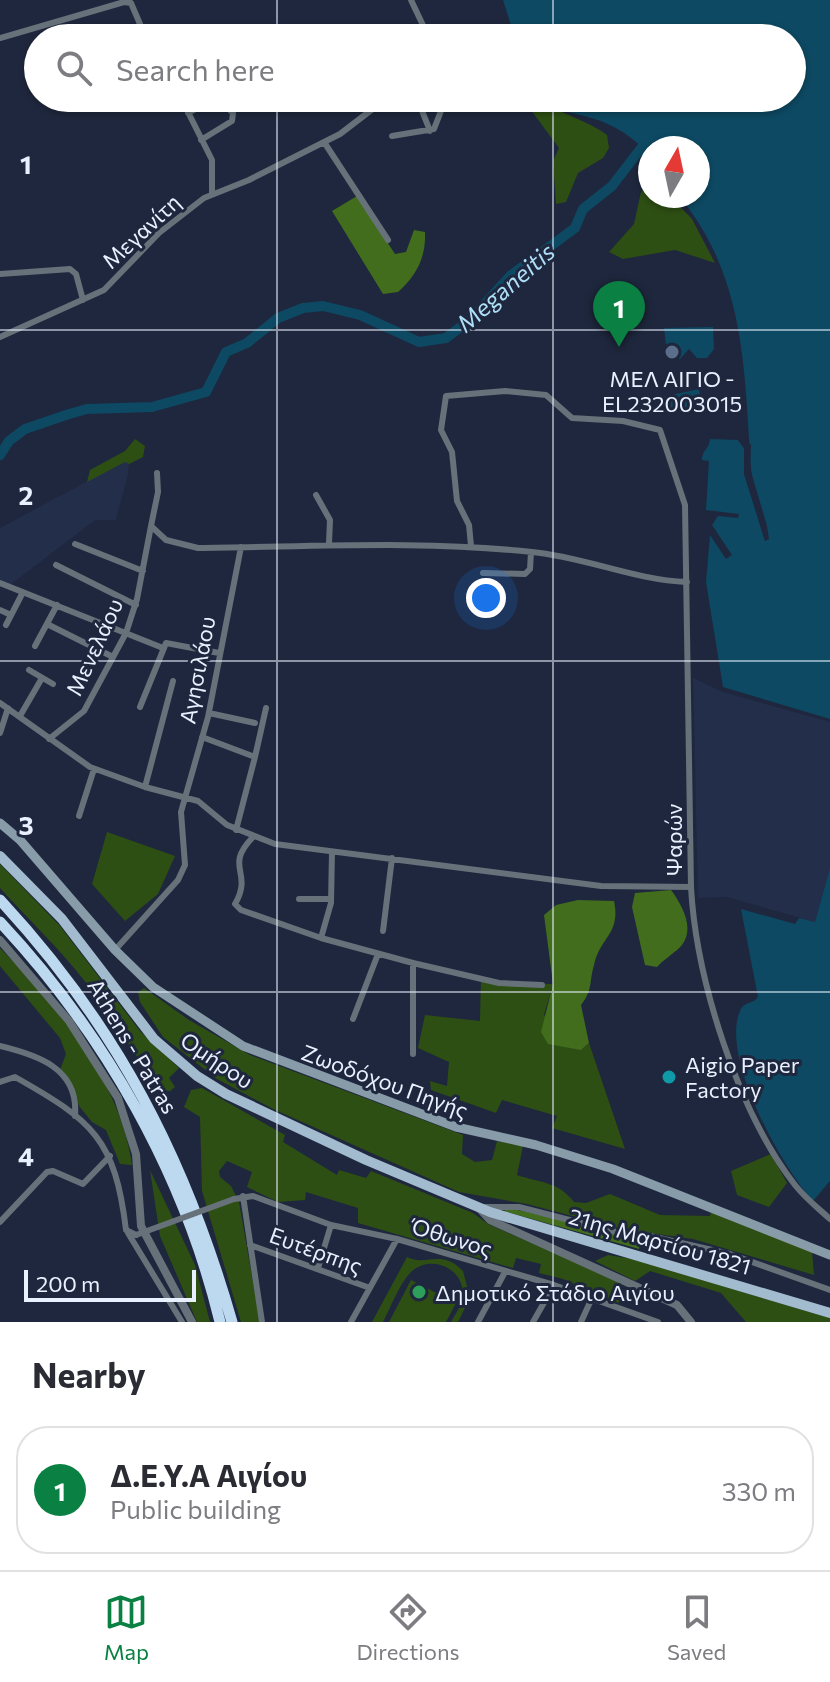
<!DOCTYPE html>
<meta charset="utf-8">
<style>
:root{--surface:#fff;--page:#f7f7f7;--text:#2b2b33;--muted:#7c7c81;--line:#e1e1e2;--accent:#0b8043}
body{margin:0;font-family:Commissioner,sans-serif;background:var(--page);color:var(--text)}
.compass{position:absolute;left:638px;top:136px;width:72px;height:72px;border-radius:50%;background:var(--surface);box-shadow:0 2px 6px #0004;rotate:9deg}
.scale{position:absolute;left:24px;bottom:20px;width:172px;box-sizing:border-box;padding-left:8px;border:4px solid #e9f0ff;border-top:0;font-size:22px;line-height:28px;white-space:nowrap;color:#e9f0ff;-webkit-text-stroke:6px #1e273d;paint-order:stroke}
.you{position:absolute;left:486px;top:598px;width:28px;height:28px;margin:-20px;border:6px solid #fff;border-radius:50%;background:#1a73e8;box-shadow:0 0 0 12px #1a73e833}
.badge{display:grid;place-items:center;width:52px;height:52px;border-radius:50%;background:var(--accent);color:#fff;font-size:26px;font-weight:700}
.pin{position:absolute;translate:-50% -66px;filter:drop-shadow(0 2px 4px #0008)}
.pin::after{content:'';position:absolute;top:42px;width:28px;height:24px;background:inherit;clip-path:polygon(0 0,100% 0,50% 100%)}
.list{margin:0;padding:0;list-style:none}
h2{display:flex;justify-content:space-between;align-items:center;height:104px;margin:0;padding:0 32px;font-size:34px}
h2 small{font-size:26px;font-weight:400;color:var(--muted)}
.list li{display:grid;grid-template-columns:52px 1fr auto;gap:24px;align-items:center;box-sizing:border-box;height:128px;margin:0 16px 16px;padding:0 16px;border:2px solid var(--line);border-radius:32px}
.list b{display:block;font-size:30px;white-space:nowrap}
.list p{margin:0;font-size:26px;white-space:nowrap;color:var(--muted)}
.list em{font-size:26px;font-style:normal;color:var(--muted)}
.icon{flex:none;width:44px;height:44px;fill:none;stroke:currentColor;stroke-width:2;stroke-linecap:round;stroke-linejoin:round}
.map{position:relative;flex:none;width:830px;height:1322px;overflow:hidden}
.search{position:absolute;background:var(--surface);box-shadow:0 2px 6px #0004;left:24px;right:24px;top:24px;height:88px;display:flex;align-items:center;gap:20px;box-sizing:border-box;padding:0 28px;border-radius:44px;color:var(--muted);font-size:30px}
.sheet{height:248px;background:var(--surface)}
nav{display:flex;justify-content:space-around;align-items:center;box-sizing:border-box;height:112px;border-top:2px solid var(--line);background:var(--surface);font-size:22px;color:var(--muted)}
nav a{display:grid;justify-items:center;gap:4px}
nav .on{color:var(--accent)}
.map>svg:first-child{display:block}
.built{fill:#222e4a}
.green{fill:#2e4f13}
.forest{fill:#416d1d}
.water{fill:#0d4962}
.pier{fill:#1e273d}
.lines{fill:none;stroke-linecap:round;stroke-linejoin:round}
.river{stroke:#0d4962;stroke-width:10}
.minor{stroke:#66717a;stroke-width:6}
.tertiary{stroke:#66717a;stroke-width:8}
.secondary{stroke:#889ba9;stroke-width:9}
.primary{stroke:#a3bbce;stroke-width:10}
.motorway{stroke:#bcd9ef;stroke-width:11}
.minor-bridge{stroke:#66717a;stroke-width:6}
.grid{fill:none;stroke:#e9f0ff;stroke-width:2;stroke-opacity:0.55}
.service-dot{fill:#5c6f8a;stroke:#1e273d;stroke-width:3}
.culture-dot{fill:#0f9aa8;stroke:#1e273d;stroke-width:3}
.leisure-dot{fill:#2e9e5b;stroke:#1e273d;stroke-width:3}
.labels{text-anchor:middle;dominant-baseline:central;stroke-width:6;stroke-linejoin:round;paint-order:stroke}
.street-label{font-size:22px;fill:#e9f0ff;stroke:#1e273d}
.poi-label{font-size:22px;fill:#e9f0ff;stroke:#1e273d;text-anchor:start}
.water-label{font-size:24px;font-style:italic;fill:#afdef7;stroke:#1e273d}
.grid-label{font-size:26px;text-anchor:middle;font-weight:bold;fill:#e9f0ff;stroke:#1e273d;stroke-width:6;stroke-linejoin:round;paint-order:stroke}
</style>
<div class="map">
<svg width="830" height="1322" viewBox="0 0 830 1322">
<rect width="100%" height="100%" fill="#1e273d"/>
<!-- built -->
<path class="built" d="M125,461L129,464L128,474L116,520H95L10,585L0,581V528Z
M693,678L723,692L830,722V868L815,922L727,897L698,898Z"/>
<!-- green -->
<path class="green" d="M522,98H541C561,116 586,119 607,135L609,148L603,158L578,173L566,202L556,204L553,161L559,148Z
M650,180V196H670L692,219L715,263L675,250L623,259L609,252L634,224L641,192Z
M135,439L145,446L143,457L129,464L125,462L87,482L90,470L125,451Z
M107,832L175,856L158,894L125,921L92,884Z
M0,864L60,926L140,1031L179,1068L169,1078L175,1087L170,1091L162,1090C133,1055 111,1015 83,979C58,947 28,919 0,888Z
M0,948C57,1006 121,1082 132,1165L120,1164L106,1130L92,1122L79,1106L75,1092L60,1070L66,1054L60,1038L0,966Z
M481,977L511,983L553,984L544,1015L581,1050L589,1043L625,1149L552,1128L557,1116L502,1100L496,1113L431,1090L430,1081L447,1086L449,1062L418,1048L425,1015L480,1021Z
M144,988L189,1020L250,1055L463,1135L462,1154L475,1162L492,1160L497,1141L523,1146L517,1175C540,1183 558,1181 574,1202L586,1203L610,1194L660,1215L710,1216L711,1209L812,1252L814,1275L693,1239L622,1229L527,1204L459,1192L273,1109L217,1079L163,1037L140,1002L138,992Z
M202,1088L285,1135L283,1142L337,1175L339,1170L366,1178L371,1171L473,1213L488,1224L622,1283L619,1303L563,1279L539,1273L541,1264L516,1258L513,1268L358,1223V1208L306,1192L305,1200L278,1202L247,1187L252,1172L227,1161L219,1171L220,1177L231,1186L239,1202L260,1322H241L202,1191L200,1117L184,1107L191,1090Z
M771,1154L787,1183L769,1207L737,1195L731,1171Z
M150,1170L195,1265L210,1322H197L160,1236Z
M608,1255L632,1259L830,1318V1322H746L721,1293L650,1271L635,1281L595,1261Z
M407,1257C426,1267 441,1248 463,1271L470,1298L458,1322H451C456,1313 463,1304 463,1293C462,1267 430,1254 411,1272C399,1284 391,1307 383,1322H372Z
M411,1280L456,1303L446,1322H389Z"/>
<!-- forest -->
<path class="forest" d="M357,196L395,254L406,252L414,230L425,232C426,257 417,275 398,292L383,294L332,211Z
M671,890C682,905 695,928 682,945C675,953 664,959 657,967L645,965L632,907L635,893Z
M578,900L614,901C621,934 600,937 594,965C589,982 593,990 581,1005L589,1043L581,1050L548,1044L541,1032L553,984L544,915L556,905Z
M508,1208L642,1237L639,1249L504,1211Z"/>
<!-- water -->
<path class="water" d="M503,0H830V719L723,687L706,582L710,535L726,559L732,555L712,525L718,516L738,518L739,514L706,510L709,461L702,460C703,448 709,450 710,439L738,440L744,446V474L765,541C761,517 752,492 751,468C744,370 746,277 679,196H698V148H650V156C635,138 614,124 591,118C573,112 559,113 545,98H792V38H515Z
M713,327L714,349L707,358H697L689,349L680,359L667,354L664,328Z
M699,389L702,404L661,414L657,398Z
M830,868V1181L813,1201C782,1167 720,1057 740,1011C744,1001 752,1005 758,997L741,909L795,924L799,918L815,922Z"/>
<!-- pier -->
<path class="pier" d="M746,439L751,445L750,468L767,526L769,539L765,541L744,472L745,450L738,440Z"/>
<g class="lines">
<!-- river -->
<path class="river" d="M0,455L9,441L25,429L69,414L87,409L152,407L206,392L226,352L247,343L278,318L303,308L323,306L360,315L419,342L446,338L471,319L510,276L575,228L583,209L612,186L642,147"/>
<!-- minor -->
<path class="minor" d="M411,0L429,38
M459,37L460,38
M0,38L124,2L131,3L146,38
M484,38L504,31
M181,98L212,160V194
M417,98L430,131
M188,113C203,104 220,99 233,113L232,121L201,140
M392,136L434,129L446,98
M324,142L388,240
M0,274L70,269L76,274L83,300
M0,337L104,290L159,233L204,198L249,180L340,134L387,98
M316,495L330,520L329,543
M151,526L158,492L157,473
M75,544L143,571
M471,546L469,525L457,501L452,452L441,430L446,396L505,391L546,395L572,418L623,421L660,430L685,505L691,887C696,979 738,1112 795,1185C805,1198 818,1208 830,1219
M56,565L136,605
M483,573L525,574L530,569L531,552
M0,583L163,648
M0,610L11,615
M47,624L113,657
M6,625L22,594
M35,646L57,605
M29,670L53,684
M0,703L90,767L145,787L198,801L227,825L275,844L601,886L691,887
M140,707L166,643L219,653
M209,713L255,723
M20,716L42,678
M0,733L8,708
M202,737L255,757L236,830
M49,739L84,711L126,633L137,599L151,526L166,540L198,548C311,547 420,540 532,552C585,557 634,580 687,582
M255,757L266,708
M145,787L173,681
M79,816L94,769
M253,837C223,868 254,871 235,904L241,910L321,938L413,963V1054
M299,899H330
M383,931L392,858
M321,938L331,903L332,852
M115,950L178,880L185,865L181,812L208,717L241,547
M413,963L499,983L542,985
M353,1019L378,954
M0,1046C37,1055 79,1068 75,1116
M0,1082L15,1077C93,1121 115,1139 126,1230L136,1235
M243,1196L262,1322
M234,1199L253,1196L331,1225L397,1239L554,1285L658,1322
M482,1207H519L616,1232L646,1235L730,1254L830,1290
M0,1222L47,1172L53,1171L83,1184L110,1156
M128,1233L182,1322
M250,1245L370,1288
M318,1268L331,1225
M351,1322L397,1239
M478,1322L505,1272
M533,1322L554,1285
M581,1322L591,1300"/>
<!-- tertiary -->
<path class="tertiary" d="M0,940L69,1021L118,1098L136,1154L141,1226L192,1322
M479,1208L490,1220L677,1305L691,1322"/>
<!-- secondary -->
<path class="secondary" d="M0,823L20,840L115,950L153,987L243,1046L456,1127L536,1145L613,1169L830,1255"/>
<!-- primary -->
<path class="primary" d="M0,856L62,919L154,1039L197,1076L226,1094L366,1160L490,1212L830,1313"/>
<!-- motorway -->
<path class="motorway" d="M0,900C117,1026 185,1158 232,1322
M0,922C105,1034 184,1173 220,1322"/>
<!-- minor-bridge -->
<path class="minor-bridge" d="M136,1235L234,1199"/>
</g>
<!-- grid -->
<path class="grid" d="M277,0V38M553,0V38M277,98V1322M553,98V1322M0,330H830M0,661H830M0,992H830"/>
<!-- markers -->
<circle class="service-dot" cx="672" cy="352" r="8"/>
<circle class="culture-dot" cx="669" cy="1077" r="8"/>
<circle class="leisure-dot" cx="419" cy="1292" r="8"/>
<g class="labels">
<!-- street labels -->
<g class="street-label">
<text transform="translate(141 231) rotate(-43)">Μεγανίτη</text>
<text transform="translate(94 647) rotate(-65)">Μενελάου</text>
<text transform="translate(197 670) rotate(-79)">Αγησιλάου</text>
<text transform="translate(673 840) rotate(-90)">Ψαρών</text>
<text transform="translate(133 1046) rotate(59)">Athens - Patras</text>
<text transform="translate(217 1060) rotate(34)">Ομήρου</text>
<text transform="translate(385 1081) rotate(20)">Ζωοδόχου Πηγής</text>
<text transform="translate(452 1237) rotate(17)">Όθωνος</text>
<text transform="translate(660 1241) rotate(16)">21ης Μαρτίου 1821</text>
<text transform="translate(316 1250) rotate(20)">Ευτέρπης</text>
</g>
<!-- poi labels -->
<g class="poi-label">
<text x="672" y="378" text-anchor="middle">ΜΕΛ ΑΙΓΙΟ -<tspan x="672" dy="25">EL232003015</tspan></text>
<text x="685" y="1064">Aigio Paper<tspan x="685" dy="25">Factory</tspan></text>
<text x="435" y="1292">Δημοτικό Στάδιο Αιγίου</text>
</g>
<!-- water labels -->
<g class="water-label">
<text transform="translate(505 287) rotate(-41)">Meganeitis</text>
</g>
</g>
<g class="grid-label">
<text x="26" y="174">1</text>
<text x="26" y="505">2</text>
<text x="26" y="835">3</text>
<text x="26" y="1166">4</text>
</g>
</svg>
<svg class="compass" viewBox="-18 -18 36 36"><path d="M0-13l5 13h-10z" fill="#e53935"/><path d="M0 13l5-13h-10z" fill="#7c7c81"/></svg>
<div class="scale">200 m</div>
<div class="you"></div>
<div class="pin badge" style="left:619px;top:347px">1</div>
<div class="search"><svg class="icon" aria-label="search" viewBox="0 0 24 24"><circle cx="10" cy="10" r="6"/><path d="M15 15l6 6"/></svg>Search here</div>
</div>
<section class="sheet">
<h2>Nearby<small></small></h2>
<ul class="list">
<li><span class="badge">1</span><div><b>Δ.Ε.Υ.Α Αιγίου</b><p>Public building</p></div><em>330 m</em></li>
</ul>
</section>
<nav>
<a class="on"><svg class="icon" aria-label="map" viewBox="0 0 24 24"><path d="M3 6l6-2 6 2 6-2v14l-6 2-6-2-6 2zM9 4v14M15 6v14"/></svg>Map</a>
<a><svg class="icon" aria-label="directions" viewBox="0 0 24 24"><path d="M12 3l9 9-9 9-9-9zM9 14v-3h6M13 9l2 2-2 2"/></svg>Directions</a>
<a><svg class="icon" aria-label="saved" viewBox="0 0 24 24"><path d="M7 4h10v16l-5-4-5 4z"/></svg>Saved</a>
</nav>
